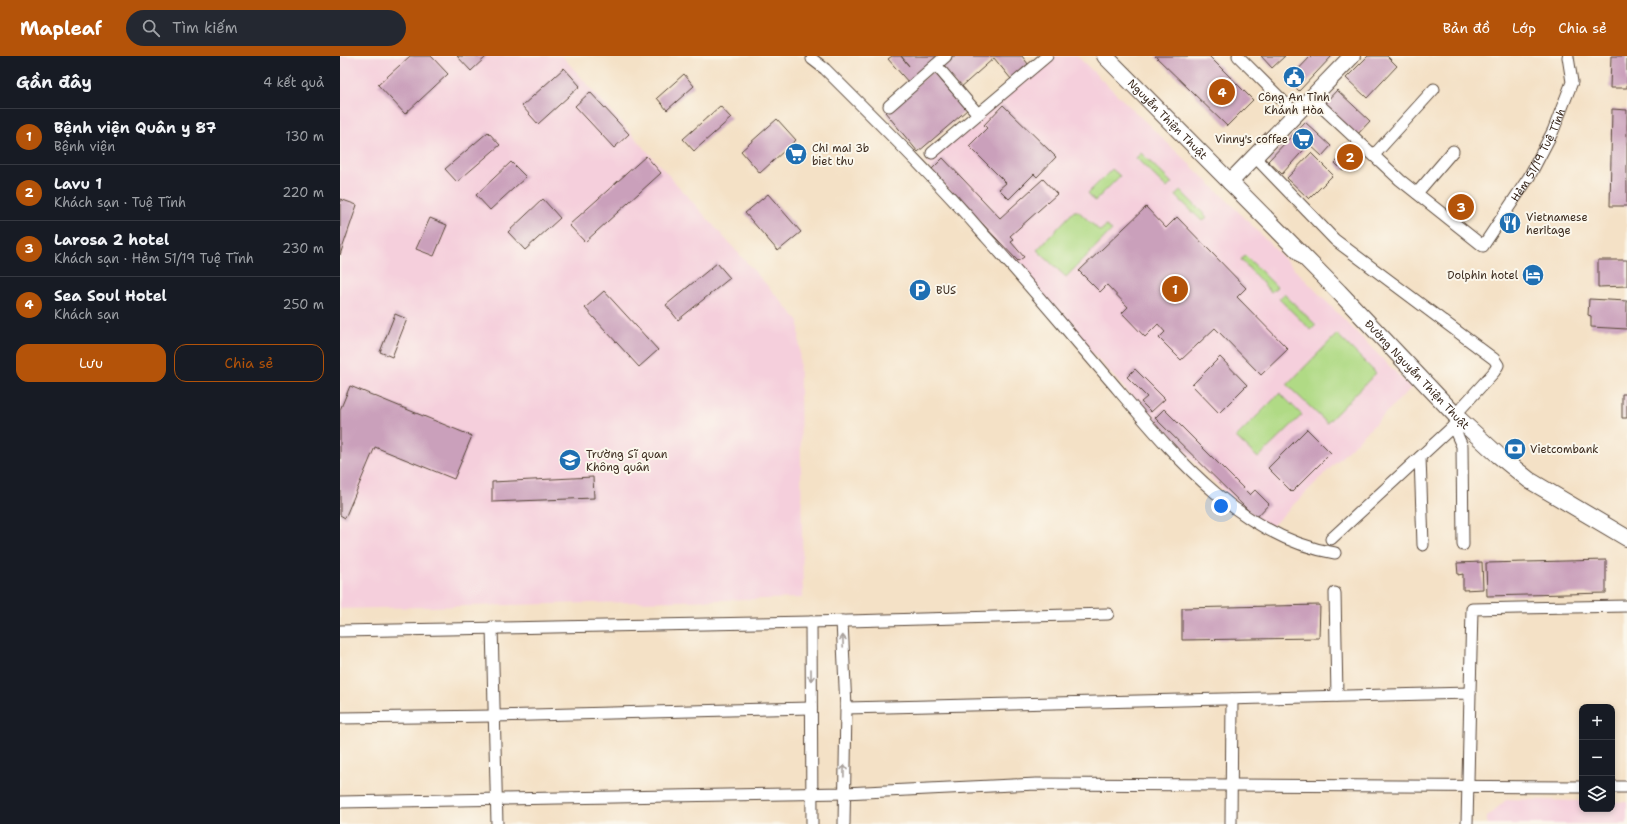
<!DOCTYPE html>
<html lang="vi">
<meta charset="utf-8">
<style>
:root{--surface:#171b24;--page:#242831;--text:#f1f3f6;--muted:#9ea1a6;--line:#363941;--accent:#b45309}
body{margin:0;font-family:"Shantell Sans",sans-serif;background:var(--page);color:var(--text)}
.controls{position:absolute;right:12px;bottom:12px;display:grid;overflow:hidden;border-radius:8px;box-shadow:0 2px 6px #0003}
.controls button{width:36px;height:36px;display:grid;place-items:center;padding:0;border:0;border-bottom:1px solid var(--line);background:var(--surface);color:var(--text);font:20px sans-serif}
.you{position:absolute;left:881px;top:450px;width:14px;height:14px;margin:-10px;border:3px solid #fff;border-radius:50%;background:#1a73e8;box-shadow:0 0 0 6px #1a73e833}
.badge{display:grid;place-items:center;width:26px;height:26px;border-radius:50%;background:var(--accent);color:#fff;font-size:13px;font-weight:700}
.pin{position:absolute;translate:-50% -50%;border:2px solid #fff;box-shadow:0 1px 4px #0006}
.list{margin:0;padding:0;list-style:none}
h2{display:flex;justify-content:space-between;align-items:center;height:52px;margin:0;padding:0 16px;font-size:17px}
h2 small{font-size:13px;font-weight:400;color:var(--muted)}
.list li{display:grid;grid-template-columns:26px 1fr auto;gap:12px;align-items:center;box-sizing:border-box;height:56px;padding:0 16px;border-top:1px solid var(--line)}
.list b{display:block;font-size:15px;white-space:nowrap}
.list p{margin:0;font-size:13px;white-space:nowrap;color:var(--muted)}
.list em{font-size:13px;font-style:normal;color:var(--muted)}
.actions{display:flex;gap:8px;padding:12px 16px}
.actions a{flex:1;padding:9px 0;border:1px solid var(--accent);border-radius:12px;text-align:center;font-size:14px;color:var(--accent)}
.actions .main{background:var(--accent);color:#fff}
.icon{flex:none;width:22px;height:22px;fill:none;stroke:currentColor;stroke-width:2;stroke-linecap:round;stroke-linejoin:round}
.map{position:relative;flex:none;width:1287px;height:768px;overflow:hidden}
header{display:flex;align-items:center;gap:24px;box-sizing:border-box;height:56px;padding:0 20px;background:var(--accent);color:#fff}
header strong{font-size:19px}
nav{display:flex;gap:22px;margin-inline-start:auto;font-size:14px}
.search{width:280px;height:36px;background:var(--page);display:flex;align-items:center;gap:10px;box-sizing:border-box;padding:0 14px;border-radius:22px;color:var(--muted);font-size:15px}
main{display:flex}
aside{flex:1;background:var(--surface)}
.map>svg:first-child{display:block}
.built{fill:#f5cfdc}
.green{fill:#b0da85;stroke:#768252}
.building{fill:#caa0bb}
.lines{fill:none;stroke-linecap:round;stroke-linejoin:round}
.street-casing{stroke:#574537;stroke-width:13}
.secondary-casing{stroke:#574537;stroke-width:18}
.street{stroke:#fff;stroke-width:11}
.secondary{stroke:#fff;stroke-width:16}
.oneway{stroke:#a79f9a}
.labels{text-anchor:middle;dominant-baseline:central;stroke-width:4;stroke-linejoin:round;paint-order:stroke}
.poi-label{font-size:11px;fill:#3b2a1e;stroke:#fbf7ec;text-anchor:start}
.street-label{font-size:11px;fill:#3b2a1e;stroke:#fbf7ec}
</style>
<header>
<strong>Mapleaf</strong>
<div class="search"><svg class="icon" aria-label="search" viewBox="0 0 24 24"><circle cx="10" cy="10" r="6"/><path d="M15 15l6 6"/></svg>Tìm kiếm</div>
<nav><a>Bản đồ</a><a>Lớp</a><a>Chia sẻ</a></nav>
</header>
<main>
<aside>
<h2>Gần đây<small>4 kết quả</small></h2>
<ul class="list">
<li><span class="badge">1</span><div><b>Bệnh viện Quân y 87</b><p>Bệnh viện</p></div><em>130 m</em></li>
<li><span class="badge">2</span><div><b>Lavu 1</b><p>Khách sạn · Tuệ Tĩnh</p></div><em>220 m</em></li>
<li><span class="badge">3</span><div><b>Larosa 2 hotel</b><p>Khách sạn · Hẻm 51/19 Tuệ Tĩnh</p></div><em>230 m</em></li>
<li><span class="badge">4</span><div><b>Sea Soul Hotel</b><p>Khách sạn</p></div><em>250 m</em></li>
</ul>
<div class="actions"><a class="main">Lưu</a><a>Chia sẻ</a></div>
</aside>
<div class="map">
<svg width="1287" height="768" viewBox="0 0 1287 768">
<rect width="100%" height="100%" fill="#fbf7ec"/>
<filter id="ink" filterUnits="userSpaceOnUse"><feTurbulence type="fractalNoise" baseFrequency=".025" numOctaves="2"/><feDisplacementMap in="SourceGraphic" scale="8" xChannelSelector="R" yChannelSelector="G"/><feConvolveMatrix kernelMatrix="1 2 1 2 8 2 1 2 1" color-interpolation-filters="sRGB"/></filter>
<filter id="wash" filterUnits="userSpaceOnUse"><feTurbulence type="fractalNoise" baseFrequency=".012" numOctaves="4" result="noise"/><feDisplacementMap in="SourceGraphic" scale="16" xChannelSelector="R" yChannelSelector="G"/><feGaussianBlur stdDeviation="0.9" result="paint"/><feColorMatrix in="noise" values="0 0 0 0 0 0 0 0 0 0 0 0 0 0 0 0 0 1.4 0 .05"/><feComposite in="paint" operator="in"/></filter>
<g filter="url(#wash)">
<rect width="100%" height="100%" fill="#f4e1c6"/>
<!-- built -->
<path class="built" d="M0,0H222L459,265L463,542L0,553Z
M713,0H737L892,149L1071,332L931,471L916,462L886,437L827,379L743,287L585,107Z
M1167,743L1242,745V753H1272V746H1287V768H1147V761Z"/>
<!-- green -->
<path class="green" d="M801,97L832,127L827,132L796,102Z
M772,113L780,120L755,145L748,137Z
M840,134L867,161L862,165L836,140Z
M734,155H738L760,175L766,170L772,174L726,221L697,194Z
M905,199L937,231L931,236L901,204Z
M944,238L976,269L971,274L939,243Z
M997,278L1036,317L987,367L947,329Z
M940,337L962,359L918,402L896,381Z"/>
<g id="blocks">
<!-- building -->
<path class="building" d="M70,0H91L108,18L65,58L38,29Z
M117,0H147L131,15Z
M552,0H561L569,10L561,0H600L569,27L548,3Z
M606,0H682L688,8L671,23L654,2L619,33L598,8Z
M815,0H869L913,44L887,70Z
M921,0H945L932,12Z
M971,0H992L959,35L948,24Z
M1028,0H1047L1057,10L1027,42L1006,22Z
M1271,0H1287V32H1270Z
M224,12L240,30L198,68L182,50Z
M593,15L627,54L578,96L545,56Z
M344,18L354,30L327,54L317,42Z
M997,34L1030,65L1016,80L983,49Z
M250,36L289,78L274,92L235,50Z
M663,49L716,101L697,121L694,118L669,143L659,133L666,127L629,90L647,72L644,69Z
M380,50L391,62L354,95L343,83Z
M1272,53L1287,54V150H1270Z
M437,63L456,84L420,117L401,95Z
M965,66L991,90L982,100L969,88L942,118L928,105Z
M148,76L160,89L117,126L105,113Z
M971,97L993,119L969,143L947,122Z
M1005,97L1013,104L1003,115L995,107Z
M306,100L321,117L245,186L229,169Z
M603,102L660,162L703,123L717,138L670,180L674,184L671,186L684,201L678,205L591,114Z
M171,106L186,121L150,154L136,139Z
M428,138L461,176L438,195L405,157Z
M0,143L17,149L0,199Z
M203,143L220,162L185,194L168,176Z
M806,151L826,172L837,161L906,232L897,241L948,293L921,319L875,272L841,304L819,282L825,276L818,268L805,281L782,257L788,251L767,229L760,236L739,215Z
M90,162L107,169L94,200L76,193Z
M1258,204H1287V230L1258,231Z
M377,207L390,222L338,264L326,249Z
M264,235L318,294L299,311L245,252Z
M1249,243L1287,245V273L1251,271V260L1248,259Z
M55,258L67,263L52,301L40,296Z
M880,301L907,329L879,357L852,329Z
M795,313L825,343L811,356L801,346L807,341L787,321Z
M10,330L132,380L114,423L35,391L5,462L0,459V354Z
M1282,338H1287V362H1282Z
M824,353L910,439L915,434L929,448L916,462L815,362Z
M967,373L991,397L952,436L928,412Z
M253,421L254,442L152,446V426Z
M1266,504V537L1147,540L1146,507Z
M1142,506L1143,533L1123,534V518L1118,519L1117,507Z
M980,549L979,582L842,584V552Z"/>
</g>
</g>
<g filter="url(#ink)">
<use href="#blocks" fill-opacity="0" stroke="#574537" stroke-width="1"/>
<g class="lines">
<!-- street casing -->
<g class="street-casing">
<g id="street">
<path d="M898,0L956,58"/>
<path d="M472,3L485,13C540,68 595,122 646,181C686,225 724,271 763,316C825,388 895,481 995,497"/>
<path d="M596,9L638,58"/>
<path id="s1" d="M972,42L1060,124L1143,190L1189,121L1213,75L1232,26L1228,1"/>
<path d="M549,50L606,0"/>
<path d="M592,97L707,0"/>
<path d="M1034,99L1094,33"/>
<path d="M915,101L995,184L1154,303L1158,309L1154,316L1115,359"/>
<path d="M1077,137L1113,95"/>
<path d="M1113,370L1122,390L1123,489"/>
<path d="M1080,401L1083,489"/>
<path d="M991,483L1120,364"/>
<path d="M995,537L997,640"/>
<path d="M502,565L506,652L504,768"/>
<path d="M471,566L472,768"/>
<path d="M152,571L157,768"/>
<path d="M0,575L471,566L768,558"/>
<path d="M1130,637L1132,553L1287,550"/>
<path d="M506,652L1130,637L1127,768"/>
<path d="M0,662L155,660L471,652"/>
<path d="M1272,731H1287"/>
<path d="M0,746L504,737L696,728L1242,731"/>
<path d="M891,768L892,643"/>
</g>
</g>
<!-- secondary casing -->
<g class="secondary-casing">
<g id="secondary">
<path id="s2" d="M765,0L999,236L1120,364L1158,399L1189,424L1287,482"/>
<path d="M890,126L1012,0"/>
</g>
</g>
<!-- street -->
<use href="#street" class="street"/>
<!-- secondary -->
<use href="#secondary" class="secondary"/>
</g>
<!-- one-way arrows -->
<defs><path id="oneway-shaft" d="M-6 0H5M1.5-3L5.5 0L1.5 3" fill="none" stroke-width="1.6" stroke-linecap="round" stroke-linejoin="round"/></defs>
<g class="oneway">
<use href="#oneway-shaft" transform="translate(503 585) rotate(-92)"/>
<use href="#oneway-shaft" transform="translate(471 619) rotate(90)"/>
<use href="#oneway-shaft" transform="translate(504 715) rotate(-89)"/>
</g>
</g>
<!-- icons -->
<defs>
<g id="civic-disc" transform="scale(1.15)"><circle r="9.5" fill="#1f6fb2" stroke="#fbf7ec"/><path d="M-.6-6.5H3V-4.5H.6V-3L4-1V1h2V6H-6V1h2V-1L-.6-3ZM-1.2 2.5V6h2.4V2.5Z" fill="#fff"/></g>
<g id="supermarket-disc" transform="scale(1.15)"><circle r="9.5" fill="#1f6fb2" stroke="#fbf7ec"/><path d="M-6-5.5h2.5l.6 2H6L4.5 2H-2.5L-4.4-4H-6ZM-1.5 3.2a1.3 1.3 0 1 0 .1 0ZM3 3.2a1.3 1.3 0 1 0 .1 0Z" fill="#fff"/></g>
<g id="restaurant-disc" transform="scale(1.15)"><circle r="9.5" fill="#1f6fb2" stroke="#fbf7ec"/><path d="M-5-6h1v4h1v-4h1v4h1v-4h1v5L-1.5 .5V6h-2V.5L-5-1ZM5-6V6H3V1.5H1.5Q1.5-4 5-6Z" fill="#fff"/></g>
<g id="hotel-disc" transform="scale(1.15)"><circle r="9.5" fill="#1f6fb2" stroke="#fbf7ec"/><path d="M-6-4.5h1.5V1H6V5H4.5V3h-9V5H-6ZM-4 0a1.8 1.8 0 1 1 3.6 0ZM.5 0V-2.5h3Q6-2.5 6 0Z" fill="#fff"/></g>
<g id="parking-disc" transform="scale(1.15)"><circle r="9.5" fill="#1f6fb2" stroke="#fbf7ec"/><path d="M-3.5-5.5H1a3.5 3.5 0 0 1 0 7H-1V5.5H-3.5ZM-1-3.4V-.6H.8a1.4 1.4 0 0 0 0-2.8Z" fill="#fff"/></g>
<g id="bank-disc" transform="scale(1.15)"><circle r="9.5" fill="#1f6fb2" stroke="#fbf7ec"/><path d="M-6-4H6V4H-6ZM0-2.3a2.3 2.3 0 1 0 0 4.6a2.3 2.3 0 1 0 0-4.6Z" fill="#fff"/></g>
<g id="university-disc" transform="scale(1.15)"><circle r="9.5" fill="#1f6fb2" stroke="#fbf7ec"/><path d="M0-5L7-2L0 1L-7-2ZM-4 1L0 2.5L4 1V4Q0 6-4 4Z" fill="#fff"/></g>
</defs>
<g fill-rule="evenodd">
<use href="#civic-disc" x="954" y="21"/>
<use href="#supermarket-disc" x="963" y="83"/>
<use href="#supermarket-disc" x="456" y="98"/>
<use href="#restaurant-disc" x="1170" y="167"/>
<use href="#hotel-disc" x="1193" y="219"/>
<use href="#parking-disc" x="580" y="234"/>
<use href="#bank-disc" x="1175" y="393"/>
<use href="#university-disc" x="230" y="404"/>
</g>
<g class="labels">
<!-- poi labels -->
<g class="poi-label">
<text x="954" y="41" text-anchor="middle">Công An Tỉnh<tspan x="954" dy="13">Khánh Hòa</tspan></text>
<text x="948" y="83" text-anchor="end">Vinny's coffee</text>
<text x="472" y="92">Chi mai 3b<tspan x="472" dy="13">biet thu</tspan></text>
<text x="1186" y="161">Vietnamese<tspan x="1186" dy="13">heritage</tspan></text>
<text x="1178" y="219" text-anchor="end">Dolphin hotel</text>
<text x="596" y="234">BUS</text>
<text x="1190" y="393">Vietcombank</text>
<text x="246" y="398">Trường Sĩ quan<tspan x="246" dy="13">Không quân</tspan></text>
</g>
<!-- street labels -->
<g class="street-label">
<text stroke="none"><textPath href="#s2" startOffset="89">Nguyễn Thiện Thuật</textPath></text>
<text stroke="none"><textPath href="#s1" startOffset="333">Hẻm 51/19 Tuệ Tĩnh</textPath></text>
<text stroke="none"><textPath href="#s2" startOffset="446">Đường Nguyễn Thiện Thuật</textPath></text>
</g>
</g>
</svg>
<div class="controls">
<button>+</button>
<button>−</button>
<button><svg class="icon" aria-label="layers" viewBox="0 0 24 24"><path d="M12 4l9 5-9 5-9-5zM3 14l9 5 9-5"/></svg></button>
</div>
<div class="you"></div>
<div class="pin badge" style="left:835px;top:233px">1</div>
<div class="pin badge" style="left:1010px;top:101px">2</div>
<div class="pin badge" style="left:1121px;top:151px">3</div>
<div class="pin badge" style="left:882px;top:36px">4</div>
</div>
</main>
